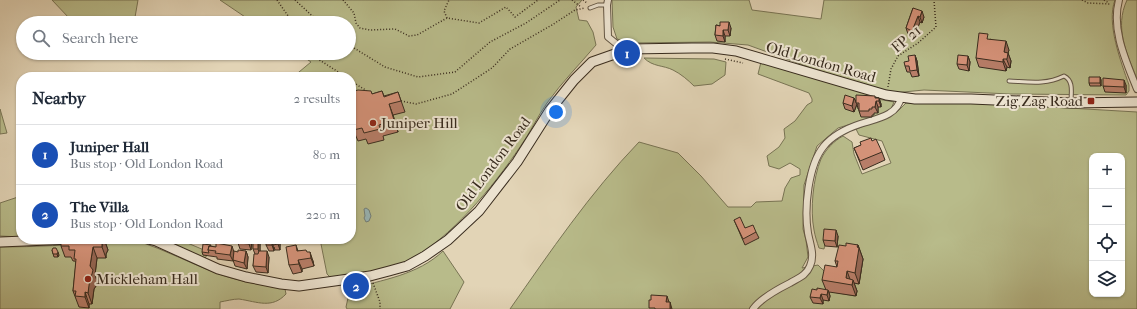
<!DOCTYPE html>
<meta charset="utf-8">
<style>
:root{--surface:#fff;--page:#f2f2f3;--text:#1f2937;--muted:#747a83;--line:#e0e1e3;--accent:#8f2418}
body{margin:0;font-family:"IM FELL French Canon",serif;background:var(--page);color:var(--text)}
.controls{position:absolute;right:12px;bottom:12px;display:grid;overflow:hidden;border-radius:8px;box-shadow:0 1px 3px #0004}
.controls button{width:36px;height:36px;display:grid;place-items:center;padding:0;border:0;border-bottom:1px solid var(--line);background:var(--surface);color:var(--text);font:20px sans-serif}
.you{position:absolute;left:556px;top:112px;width:14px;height:14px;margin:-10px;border:3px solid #fff;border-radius:50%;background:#1a73e8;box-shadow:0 0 0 6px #1a73e833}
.badge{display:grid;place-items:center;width:26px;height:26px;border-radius:50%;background:var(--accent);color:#fff;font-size:13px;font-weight:700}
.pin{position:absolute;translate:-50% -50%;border:2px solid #fff;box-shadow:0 1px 4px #0006}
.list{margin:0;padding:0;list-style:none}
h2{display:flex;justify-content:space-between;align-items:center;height:52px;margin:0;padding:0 16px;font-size:17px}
h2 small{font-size:13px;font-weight:400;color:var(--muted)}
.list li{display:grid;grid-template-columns:26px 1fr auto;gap:12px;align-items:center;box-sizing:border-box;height:60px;padding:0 16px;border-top:1px solid var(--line)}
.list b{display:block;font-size:15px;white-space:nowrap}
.list p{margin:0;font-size:13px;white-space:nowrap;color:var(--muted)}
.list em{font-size:13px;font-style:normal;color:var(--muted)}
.icon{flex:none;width:22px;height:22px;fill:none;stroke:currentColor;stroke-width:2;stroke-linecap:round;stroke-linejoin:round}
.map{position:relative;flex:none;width:1137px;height:309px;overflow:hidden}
.search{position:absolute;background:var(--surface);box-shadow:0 1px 3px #0004;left:16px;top:16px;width:340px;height:44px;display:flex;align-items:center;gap:10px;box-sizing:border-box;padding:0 14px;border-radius:22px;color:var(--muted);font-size:15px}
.panel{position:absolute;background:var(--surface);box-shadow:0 1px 3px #0004;left:16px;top:72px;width:340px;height:172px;border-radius:16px}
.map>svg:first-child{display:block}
.green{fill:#b8bb8a;stroke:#787454;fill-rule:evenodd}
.water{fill:#98b6b8;stroke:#727f7a}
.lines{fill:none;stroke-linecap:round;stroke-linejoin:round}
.lane-casing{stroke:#635644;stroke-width:5}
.street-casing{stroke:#635644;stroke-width:8}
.secondary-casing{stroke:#392c1e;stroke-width:11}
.path{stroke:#392c1e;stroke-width:1.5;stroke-dasharray:1 2;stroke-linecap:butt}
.lane{stroke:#ece3d0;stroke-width:3}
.street{stroke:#ece3d0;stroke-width:6}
.secondary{stroke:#ece3d0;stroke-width:9}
.wall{fill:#b87e69;stroke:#392c1e}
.shaded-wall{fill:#966755;stroke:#392c1e}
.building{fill:#d6937a;stroke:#392c1e}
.poi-dot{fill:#8f2418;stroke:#ece3d0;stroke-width:1.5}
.labels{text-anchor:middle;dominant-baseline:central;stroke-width:4;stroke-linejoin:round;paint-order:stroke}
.street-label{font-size:15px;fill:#392c1e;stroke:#ece3d0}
.poi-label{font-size:15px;fill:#392c1e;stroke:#ece3d0;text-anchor:start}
</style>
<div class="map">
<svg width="1137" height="309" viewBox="0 0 1137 309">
<rect width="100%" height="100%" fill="#e2d4b6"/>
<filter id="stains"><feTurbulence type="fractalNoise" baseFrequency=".005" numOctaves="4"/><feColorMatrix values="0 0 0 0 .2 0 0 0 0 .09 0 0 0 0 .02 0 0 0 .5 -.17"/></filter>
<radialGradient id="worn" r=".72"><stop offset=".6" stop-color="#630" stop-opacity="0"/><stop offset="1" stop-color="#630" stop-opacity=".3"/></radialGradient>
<!-- green -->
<path class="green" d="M52,0H138L134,23H94L69,18Z
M220,0H582L576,7L579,20L587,21L593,32L596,45C580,64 562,82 547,103C537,117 530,133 520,147C493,187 451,238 408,261C386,272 354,275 331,278L327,274L320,239H351V77H293L311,62L298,53H349V23H254Z
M612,0H749L752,10L821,19L824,0H1115C1106,23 1121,62 1129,85V91L1126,95L1010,94L924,90L893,93L814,69L748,45L710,42L630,43L617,39L613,27Z
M1127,0H1137V79C1127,53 1114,28 1127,0Z
M644,58L714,59L726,62L725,75L712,84L694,86C688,80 681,74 673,70C663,65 653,67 644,58Z
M761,62L873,95L872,98L894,102L891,109L884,114L838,128L817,146L804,185L803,229L806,240L808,257L802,268L818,265L829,276L827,291L855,296L857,291L851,283L859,284L863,259L844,249L837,247L838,236L827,235L824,249L819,248C817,242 815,236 814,230C810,210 813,178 821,159C826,149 834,141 843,136L852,142L854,154L862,174L891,163L882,141L859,135L856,129L878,121L897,112L906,103H983L1137,112V309H510C550,252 590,193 639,142L678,153L701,176L728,207H751L756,202L782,201L785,188L791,178L800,175V169L790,163L779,169L769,166L767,156L779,147L785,138L784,129L795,121L807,105L812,102V99L809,93L758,74ZM1092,156H1122V294H1092Z
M0,109L7,133L0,134Z
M21,196V237L0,236V203Z
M157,239H178L204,250L203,255H207L204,260Z
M138,241C165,250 190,263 216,273C238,281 262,285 285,289L286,294C272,309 258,302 239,299C233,299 226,301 220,302V309H0V247C35,247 70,245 105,242C116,241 127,244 138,241Z
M443,251L464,282L450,309H347L346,307L350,289C382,280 418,275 443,251Z"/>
<!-- water -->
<path class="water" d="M366,208L369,210L371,216L369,221L366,222L364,218L365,216L364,209Z"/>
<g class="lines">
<!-- lane casing -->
<g class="lane-casing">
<path id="lane" d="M590,8L598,5H607
M1009,81C1030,82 1045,85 1064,76C1074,81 1071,92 1071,102"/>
</g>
<!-- street casing -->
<g class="street-casing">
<path id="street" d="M608,0L607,5L608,37L624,50
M1119,0C1111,30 1126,61 1137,89
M753,309C761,298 778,289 790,283C798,278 806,276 810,266C815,255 810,244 808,233C804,209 808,165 824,146C833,135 848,128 860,124C875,119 898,116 901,97"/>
</g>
<!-- secondary casing -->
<g class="secondary-casing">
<path id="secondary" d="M148,239L156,241L218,269L246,277L281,284L299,286L370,276L389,271L407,266L425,256L448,240L479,211L517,162L550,110L574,80L592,62L629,49L692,48H713L736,51L886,95L915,99H971L1071,103L1137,102
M0,242L73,239"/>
</g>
<!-- path -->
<path class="path" d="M277,0L293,23
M295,0L320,23
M343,0L354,13L356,23L360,28L370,30L395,29L409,36L417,35L447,18L479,23L506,7L515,17L538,0
M572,0L581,7
M583,0L587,3
M1082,0L1088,3L1111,4
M1104,0L1109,3
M447,18L444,11L449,0
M349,45L385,67L418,77L455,72L490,42L526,23L560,0
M314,53L318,59L346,77
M725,59L743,63
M351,81L367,91
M888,87L891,69L898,56L918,43L936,27L934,0
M401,101L416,104L452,94L492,68L510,49L552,25L575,10L585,8
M373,283L380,302V309"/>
<!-- lane -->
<use href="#lane" class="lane"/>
<!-- street -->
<use href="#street" class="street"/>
<!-- secondary -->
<use href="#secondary" class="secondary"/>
</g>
<!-- wall -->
<path class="wall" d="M913,8L924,17L922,23L920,22L914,37L908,34L906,28Z
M716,25L731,28L730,36H725V42L717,41L715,35Z
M990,39L1009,50L1008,53L1011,61L1010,68L1007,67L1006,71L979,67L976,58Z
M915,55L917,61L919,76L912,77L910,72H907L905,66Z
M968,56L970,62L969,71L959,69L957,64Z
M1100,77L1101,80V86H1090L1089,83Z
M1126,85V93L1105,92L1103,86Z
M382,91L384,96L398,92L405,112L393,115L398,132L383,136L384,140L368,144L366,139L358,141L355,134L351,135V92L372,94Z
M854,98L856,102L876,98H879L881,104V107H878V113H874V115H872V117H861L859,111V109H858L857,104L854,112L845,109L843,103Z
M872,141L882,152L885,160L863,170L854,148Z
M734,220L745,228L756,232L759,238L745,245Z
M838,236L837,247L825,246L823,240Z
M69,239H104L108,250L106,254V258H97L95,275L97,281L96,286L94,289L92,304H89V308L79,307L73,291L76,263L75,261H73L71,257H65L61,246Z
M252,239L251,250L240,249L238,243Z
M253,239H260V251L269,257L268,273L256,272L253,266L255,254L253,249Z
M280,239V250H275L274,247V251H269L266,245Z
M296,245L298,251L307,252L313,261L314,266L302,269V272L293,274L289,265Z
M858,245L863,259L859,284L854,283L857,291L856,296L829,292L830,296L829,301L823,300V304L813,303L810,297L817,290H826L822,280L837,267L835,261L846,246Z
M211,246L234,252L233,261L217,259V257L203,255L202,252Z
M52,250L59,255L58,257H54Z
M246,251L248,257L247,269L235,266L233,260Z"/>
<!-- shaded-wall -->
<path class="shaded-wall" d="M922,11L924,17L922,23L920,17Z
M918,16L920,22L914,37L912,31Z
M729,22L731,28L730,36L728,30Z
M723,30L725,36V42L723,36Z
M1006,41L1009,50L1008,53L1011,61L1010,68L1004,52Z
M915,55L917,61L919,76L917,70Z
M968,56L970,62L969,71L967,65Z
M1003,59L1007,67L1006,71L1003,62Z
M1100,77L1101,80V86L1100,83Z
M1124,80L1126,85V93L1124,87Z
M854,98L857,104L854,112L852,106Z
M879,98L881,104V107L879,101Z
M876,101L878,107V113L875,107Z
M389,104L393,115L398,132L394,120Z
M836,230L838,236L837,247L835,241Z
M104,239L108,250L106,254V258L102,247V243Z
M249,239H252L251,250L249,244Z
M258,239H260V255L258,249Z
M272,239H274L273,245L274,251L272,245Z
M278,239H280V250L278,244Z
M858,245L863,259L859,284L855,273Z
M232,246L234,252L233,261L230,255Z
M93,247L97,258L95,275L97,281L96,286L94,289L92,304L88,293L90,266Z
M246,251L248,257L247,269L244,263Z
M267,251L269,257L268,273L266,267Z
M58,252L59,255L58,257L57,254Z
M310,252L313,261L314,266L311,258Z
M298,260L302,269V272L299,264Z
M847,271L851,282L846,278Z
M853,280L857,291L856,296L852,285Z
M828,290L830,296L829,301L827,295Z
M85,292L89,304V308L85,297Z
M821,294L823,300V304L820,298Z
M667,296L670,305L666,302Z
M670,302L672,309H670Z"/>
<!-- building -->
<path class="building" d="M913,8L922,11L920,17L918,16L912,31L906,28Z
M720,22H729L728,30H723V36L715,35L716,25L720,26Z
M979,33L988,34L987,39L1006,41L1004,52L1008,53L1007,59H1003V62L976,58Z
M915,55L917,70L910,71L909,66H905L904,62L909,61L908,56Z
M958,55L968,56L967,65L957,64Z
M1089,77H1100V83H1089Z
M1103,78L1124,80V87L1103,86Z
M358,90L371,91L372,94L382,91L384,97L398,92L401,101L389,104L394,120L379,125L380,129L364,133L362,128L353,130L351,122V92Z
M845,95L854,98L852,106L843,103Z
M856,95L875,96V98H879V101H876L875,107H872V109H869V111H859V103H856Z
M871,138L872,141L876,139L882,152L860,161L854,148L861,145L860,142Z
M740,217L745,228L753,225L756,232L743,239L734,220Z
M824,229L836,230L835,241L823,240Z
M61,239H104L102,243V247H93L90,266L93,270L92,274L90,278L88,293L85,292V297L75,296L76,291H73L76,259H74L75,250H69V246H61Z
M239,239H249V244L238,243Z
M253,239H258V249H253Z
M266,239H272V245H266Z
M273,239H278V244L273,245Z
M216,243L232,246L230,255L215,253L216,251L208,250L209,246L216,247Z
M846,243L858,245L857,247L859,248L855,273L847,271L846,278L853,280L852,285L822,280L825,265L837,267L838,261H835L839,245L846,246Z
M203,244L211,245L210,246H209L208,250L209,253L202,252Z
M296,245L297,251L306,250L307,252H310L311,258L298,260L299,264L289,265L286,247Z
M53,248H56L58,252L57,254H53L52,250Z
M238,250L246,251L244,263L233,260L234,251L238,252Z
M259,251H267L266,267L253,266L254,254H258Z
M817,288L828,290L827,295L821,294L820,298L810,297L812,289L817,290Z
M651,295L667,296L666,302H670V309H655V308H649V300H651Z"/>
<!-- markers -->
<g class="poi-dot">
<rect x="1087" y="97" width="8" height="8" rx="2"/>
<circle cx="373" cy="123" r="4"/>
<circle cx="88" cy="279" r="4"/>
</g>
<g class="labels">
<!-- street labels -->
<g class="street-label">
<text transform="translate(906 39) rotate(-40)">FP 21</text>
<text transform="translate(821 62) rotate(16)">Old London Road</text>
<text transform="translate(493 164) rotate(-53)">Old London Road</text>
</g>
<!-- poi labels -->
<g class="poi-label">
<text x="1083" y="101" text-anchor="end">Zig Zag Road</text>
<text x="381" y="123">Juniper Hill</text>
<text x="96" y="279">Mickleham Hall</text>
</g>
</g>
<rect width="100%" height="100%" filter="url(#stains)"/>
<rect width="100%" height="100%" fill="url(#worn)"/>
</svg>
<div class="controls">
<button>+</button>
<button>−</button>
<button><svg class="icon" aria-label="locate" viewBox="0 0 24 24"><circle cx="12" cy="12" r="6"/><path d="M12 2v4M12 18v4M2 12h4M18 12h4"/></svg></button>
<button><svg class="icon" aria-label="layers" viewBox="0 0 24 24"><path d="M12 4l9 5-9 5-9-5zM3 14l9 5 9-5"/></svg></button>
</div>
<div class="you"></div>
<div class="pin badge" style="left:627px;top:53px;background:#1a4fb4">1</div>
<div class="pin badge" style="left:356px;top:286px;background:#1a4fb4">2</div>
<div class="search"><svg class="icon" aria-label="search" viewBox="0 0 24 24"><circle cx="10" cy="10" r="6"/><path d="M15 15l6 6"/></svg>Search here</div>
<section class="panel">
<h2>Nearby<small>2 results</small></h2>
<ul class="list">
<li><span class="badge" style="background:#1a4fb4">1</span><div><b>Juniper Hall</b><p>Bus stop · Old London Road</p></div><em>80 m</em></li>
<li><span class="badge" style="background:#1a4fb4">2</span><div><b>The Villa</b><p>Bus stop · Old London Road</p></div><em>220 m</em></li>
</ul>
</section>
</div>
